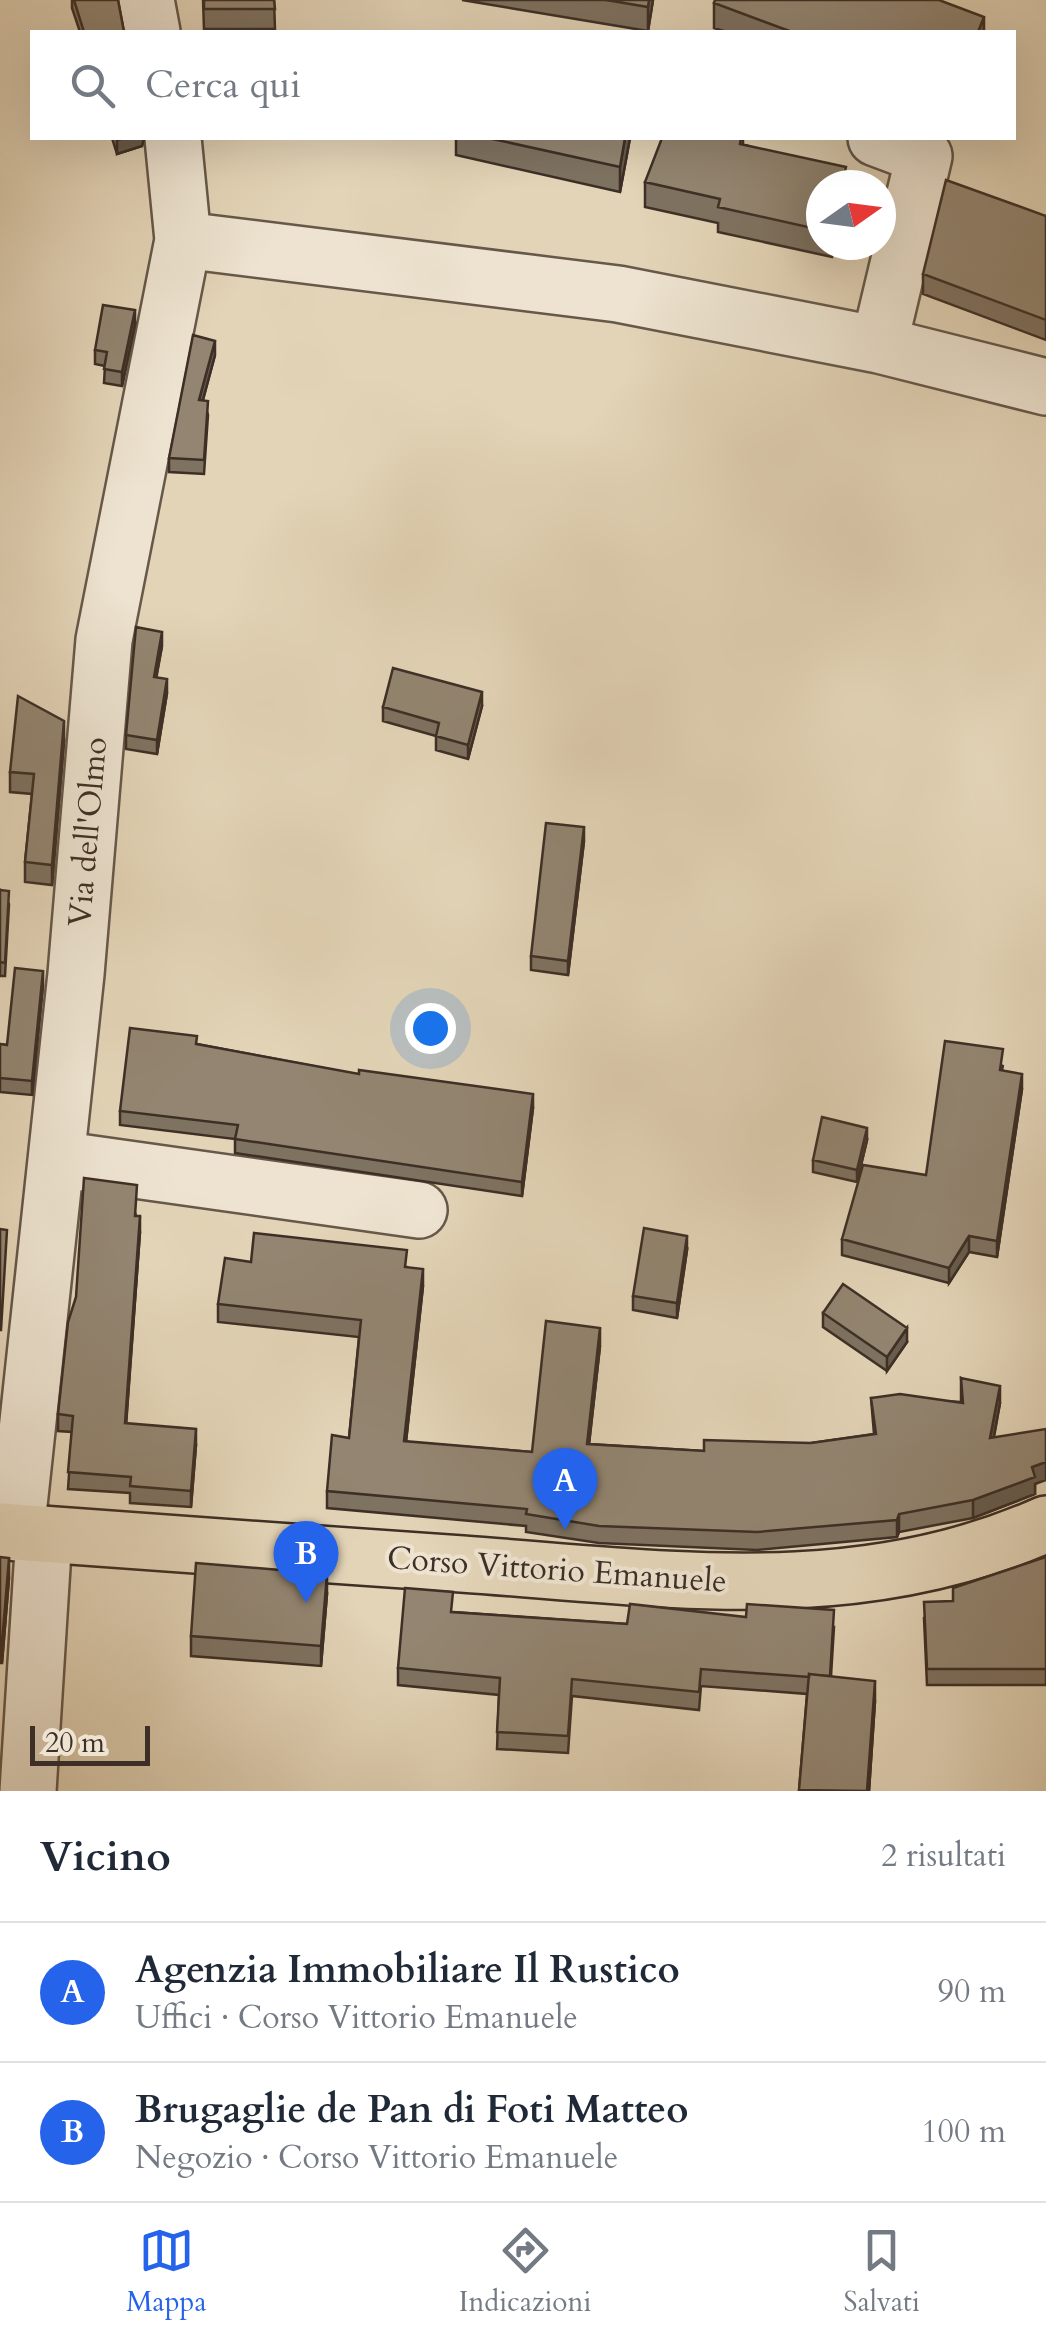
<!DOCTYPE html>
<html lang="it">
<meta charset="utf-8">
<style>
:root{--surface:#fff;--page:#f6f6f7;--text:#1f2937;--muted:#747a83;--line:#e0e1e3;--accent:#2563eb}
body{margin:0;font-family:Cardo,serif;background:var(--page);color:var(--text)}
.compass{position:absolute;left:806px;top:170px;width:90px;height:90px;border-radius:50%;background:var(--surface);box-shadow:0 10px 40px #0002;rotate:76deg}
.scale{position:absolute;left:30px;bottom:25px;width:120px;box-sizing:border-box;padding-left:10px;border:5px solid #3d2f26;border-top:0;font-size:28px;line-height:35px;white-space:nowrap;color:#3d2f26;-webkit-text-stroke:8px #ede3d0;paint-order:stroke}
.you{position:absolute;left:430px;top:1028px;width:35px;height:35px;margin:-25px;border:8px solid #fff;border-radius:50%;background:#1a73e8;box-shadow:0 0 0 15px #1a73e833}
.badge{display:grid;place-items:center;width:65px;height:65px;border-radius:50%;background:var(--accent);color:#fff;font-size:32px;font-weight:700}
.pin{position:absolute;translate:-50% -82px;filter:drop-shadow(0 2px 5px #0008)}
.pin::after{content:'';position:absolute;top:52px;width:35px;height:30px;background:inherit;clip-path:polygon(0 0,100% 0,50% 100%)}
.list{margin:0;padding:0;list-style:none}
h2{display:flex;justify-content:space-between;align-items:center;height:130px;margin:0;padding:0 40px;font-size:42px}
h2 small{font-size:32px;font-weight:400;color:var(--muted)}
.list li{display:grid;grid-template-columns:65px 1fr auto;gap:30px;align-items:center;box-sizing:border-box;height:140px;padding:0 40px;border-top:2px solid var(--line)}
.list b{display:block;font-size:38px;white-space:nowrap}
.list p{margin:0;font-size:32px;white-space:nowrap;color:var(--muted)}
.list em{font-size:32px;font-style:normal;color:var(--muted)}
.icon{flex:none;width:55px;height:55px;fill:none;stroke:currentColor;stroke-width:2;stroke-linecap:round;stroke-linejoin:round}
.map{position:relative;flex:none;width:1046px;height:1791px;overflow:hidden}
.search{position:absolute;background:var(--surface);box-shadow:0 10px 40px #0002;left:30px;right:30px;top:30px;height:110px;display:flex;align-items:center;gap:25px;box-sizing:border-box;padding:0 35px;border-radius:0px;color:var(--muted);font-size:38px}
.sheet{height:410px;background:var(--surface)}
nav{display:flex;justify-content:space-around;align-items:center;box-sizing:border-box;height:140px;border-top:2px solid var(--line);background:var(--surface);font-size:28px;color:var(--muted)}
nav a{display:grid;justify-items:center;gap:5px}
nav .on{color:var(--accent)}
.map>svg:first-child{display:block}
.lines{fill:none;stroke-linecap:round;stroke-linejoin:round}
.minor-casing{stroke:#66584a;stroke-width:60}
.major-casing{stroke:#3d2f26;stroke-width:60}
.minor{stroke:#ede3d0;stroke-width:55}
.major{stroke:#e3d4b7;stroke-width:55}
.wall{fill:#7e7261;stroke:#3d2f26;stroke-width:2.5}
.shaded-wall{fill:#675d4f;stroke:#3d2f26;stroke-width:2.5}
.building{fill:#938571;stroke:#3d2f26;stroke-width:2.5}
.labels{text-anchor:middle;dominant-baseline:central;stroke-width:8;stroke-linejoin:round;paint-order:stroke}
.street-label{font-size:32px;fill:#3d2f26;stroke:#ede3d0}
</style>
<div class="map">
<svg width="1046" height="1791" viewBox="0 0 1046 1791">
<rect width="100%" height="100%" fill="#e3d4b7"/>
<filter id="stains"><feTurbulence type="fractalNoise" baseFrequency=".002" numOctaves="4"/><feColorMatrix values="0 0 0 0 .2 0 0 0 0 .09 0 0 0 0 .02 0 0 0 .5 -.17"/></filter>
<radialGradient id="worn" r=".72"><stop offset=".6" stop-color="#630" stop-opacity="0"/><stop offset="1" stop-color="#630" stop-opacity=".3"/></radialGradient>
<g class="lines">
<!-- minor casing -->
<g class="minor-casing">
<path id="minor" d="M146,0L152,32
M876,138L924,156L879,345
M183,240L618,294L879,345L1046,387
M57,1159L419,1210
M16,1533L76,974L104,640L183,240L173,138
M28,1791L44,1535"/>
</g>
<!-- major casing -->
<g class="major-casing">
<path id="major" d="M0,1531C154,1543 308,1553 462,1564C662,1578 856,1609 1046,1524"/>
</g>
<!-- minor -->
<use href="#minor" class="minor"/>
<!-- major -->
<use href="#major" class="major"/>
</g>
<!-- wall -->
<path class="wall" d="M72,0H118L124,32H80L72,8Z
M203,0H274L275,29H204Z
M462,0H653L648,31Z
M714,3L984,32H727L714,28Z
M112,138H144L142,146L117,154Z
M456,138H630L620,192L456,155Z
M743,138V144L846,185H821V245H834L832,257L718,232V223L645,207V182Z
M1046,216V340L923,294V274Z
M135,324L122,386L104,383L105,366L95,364V350Z
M215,355L203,400L208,415L204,474L169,472V458Z
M162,646L156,677L167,693L157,754L126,749V735Z
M482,706L468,759L436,750V736L383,721V707Z
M64,741L52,885L25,882V862L32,794L10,792V772Z
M584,841L568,975L531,970V956Z
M0,890L9,904L5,976H0Z
M43,985L32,1095L0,1092V1044L7,1045Z
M197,1044L533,1108L522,1196L235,1153V1139L120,1125V1111Z
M1003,1065L1002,1070L1022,1089L997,1257L969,1252L949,1283L842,1255V1239L926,1175Z
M867,1140L857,1182L813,1172V1160Z
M136,1216L140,1232L126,1423L196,1445L191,1507L130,1503V1493L68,1489L72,1432L58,1431V1414Z
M687,1250L677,1318L633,1310V1296Z
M251,1262L407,1267L423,1286L406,1442L532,1452L600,1346L589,1444L704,1451L811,1443L874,1434L871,1398L961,1402V1378L1000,1403L994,1437L1035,1484V1494L973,1518L899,1532L897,1537L757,1550L599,1543L526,1532V1526L327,1508V1491L349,1438L359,1337L218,1322V1304Z
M823,1313L907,1342L887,1371L823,1327Z
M0,1557L9,1578L2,1663H0Z
M1046,1557V1685H927L924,1618L953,1601Z
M327,1594L321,1666L191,1656V1636Z
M453,1612L627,1624L834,1627L831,1676L875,1701L869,1791H799L807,1694L701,1686L699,1710L572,1696L568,1753L497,1749L499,1695L398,1685V1668Z"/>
<!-- shaded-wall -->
<path class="shaded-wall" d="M649,0H653L648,31V7Z
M984,17V32H978Z
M125,138H144L142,146L117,154V140Z
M625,138H630L620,192V167Z
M135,310V324L122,386V372Z
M215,341V355L199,414V400Z
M162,632V646L154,691V677Z
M167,679V693L157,754V740Z
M482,692V706L468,759V745Z
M64,721V741L52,885V865Z
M584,827V841L568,975V961Z
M43,971V985L32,1095V1081Z
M1022,1074V1089L997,1257V1241Z
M533,1094V1108L522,1196V1182Z
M867,1128V1140L857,1182V1170Z
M140,1216V1232L125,1440V1423Z
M687,1236V1250L677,1318V1303Z
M969,1236V1252L949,1283V1268Z
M423,1269V1286L404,1459V1441Z
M600,1328V1346L587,1462V1444Z
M907,1328V1342L887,1371V1357Z
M1000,1386V1403L990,1456V1438Z
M196,1429V1445L191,1507V1491Z
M1046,1462V1480L1035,1484V1494L973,1518V1500L1032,1467Z
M899,1514V1532L897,1537V1520Z
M9,1558V1578L2,1663V1643Z
M327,1574V1594L321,1666V1646Z
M875,1681V1701L869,1791H867Z"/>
<!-- building -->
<path class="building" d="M74,0H118L124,32H84Z
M204,0H274L275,9H204Z
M606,0H649L648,7Z
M715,0H939L984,17L978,32H792L714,3Z
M488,138H625L620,167Z
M662,138H741L740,144L846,167L842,185H821V230L718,207L720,199L645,182Z
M946,180L1046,216V320L923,274Z
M103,305L135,310L122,372L104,369L107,352L95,350Z
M193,335L215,341L199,400L208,401L204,460L169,458Z
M136,627L162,632L154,677L167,679L157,740L126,735Z
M393,668L482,692L468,745L436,736L439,723L383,707Z
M18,696L64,721L52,865L25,862L34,774L10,772Z
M546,823L584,827L568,961L531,956Z
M0,890L9,891L5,963L0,962Z
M15,968L43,971L32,1081L0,1078V1044L7,1045Z
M130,1028L197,1036L196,1044L359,1074V1070L533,1094L522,1182L235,1139L238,1125L120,1111Z
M945,1041L1003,1049L1000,1070L1022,1074L997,1241L969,1236L949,1268L842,1239L863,1165L926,1175Z
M822,1117L867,1128L857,1170L813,1160Z
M84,1178L137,1185L135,1216H140L125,1423L196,1429L191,1491L130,1486L131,1477L68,1472L73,1416L58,1414L68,1322L76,1297Z
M644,1228L687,1236L677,1303L633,1296Z
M0,1229L7,1230L1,1330H0Z
M254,1233L407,1250L405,1267L423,1269L404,1441L532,1452L546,1321L600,1328L587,1444L704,1451V1440L811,1443L876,1434L871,1398L900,1394L963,1403L961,1378L1000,1386L990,1438L1046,1429V1462L1032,1467L1035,1477L973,1500L899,1514L897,1520L757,1532L599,1526L526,1514L527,1509L327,1491L332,1435L349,1438L361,1320L218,1304L225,1258L251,1262Z
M843,1284L907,1328L887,1357L823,1313Z
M0,1557L9,1558L2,1643H0Z
M1046,1557V1669H927L924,1602L953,1601V1588Z
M196,1563L327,1574L321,1646L191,1636Z
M405,1588L453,1592L451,1612L627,1624L630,1604L746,1617L747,1604L834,1610L830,1676L809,1674V1677L701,1669L699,1692L572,1679L568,1736L497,1732L500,1678L398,1668Z
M809,1674L875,1681L867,1791L799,1790Z"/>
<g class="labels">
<!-- street labels -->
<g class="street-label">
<text transform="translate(88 832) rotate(-85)">Via dell'Olmo</text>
<text transform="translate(557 1570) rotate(4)">Corso Vittorio Emanuele</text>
</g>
</g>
<rect width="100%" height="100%" filter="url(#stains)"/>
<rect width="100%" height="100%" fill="url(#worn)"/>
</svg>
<svg class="compass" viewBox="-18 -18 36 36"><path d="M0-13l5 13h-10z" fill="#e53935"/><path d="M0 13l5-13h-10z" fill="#747a83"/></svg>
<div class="scale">20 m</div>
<div class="you"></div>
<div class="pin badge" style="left:565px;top:1530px">A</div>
<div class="pin badge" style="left:306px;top:1603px">B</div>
<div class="search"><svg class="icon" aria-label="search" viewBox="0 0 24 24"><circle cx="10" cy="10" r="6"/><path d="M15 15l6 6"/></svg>Cerca qui</div>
</div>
<section class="sheet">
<h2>Vicino<small>2 risultati</small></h2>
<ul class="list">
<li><span class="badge">A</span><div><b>Agenzia Immobiliare Il Rustico</b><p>Uffici · Corso Vittorio Emanuele</p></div><em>90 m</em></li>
<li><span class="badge">B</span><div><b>Brugaglie de Pan di Foti Matteo</b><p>Negozio · Corso Vittorio Emanuele</p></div><em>100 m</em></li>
</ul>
</section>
<nav>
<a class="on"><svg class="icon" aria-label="map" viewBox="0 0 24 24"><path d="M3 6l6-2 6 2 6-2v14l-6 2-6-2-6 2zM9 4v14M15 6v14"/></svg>Mappa</a>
<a><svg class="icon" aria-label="directions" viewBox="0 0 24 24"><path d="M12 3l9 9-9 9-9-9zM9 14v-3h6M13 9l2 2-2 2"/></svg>Indicazioni</a>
<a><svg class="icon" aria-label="saved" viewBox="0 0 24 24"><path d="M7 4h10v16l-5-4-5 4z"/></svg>Salvati</a>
</nav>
